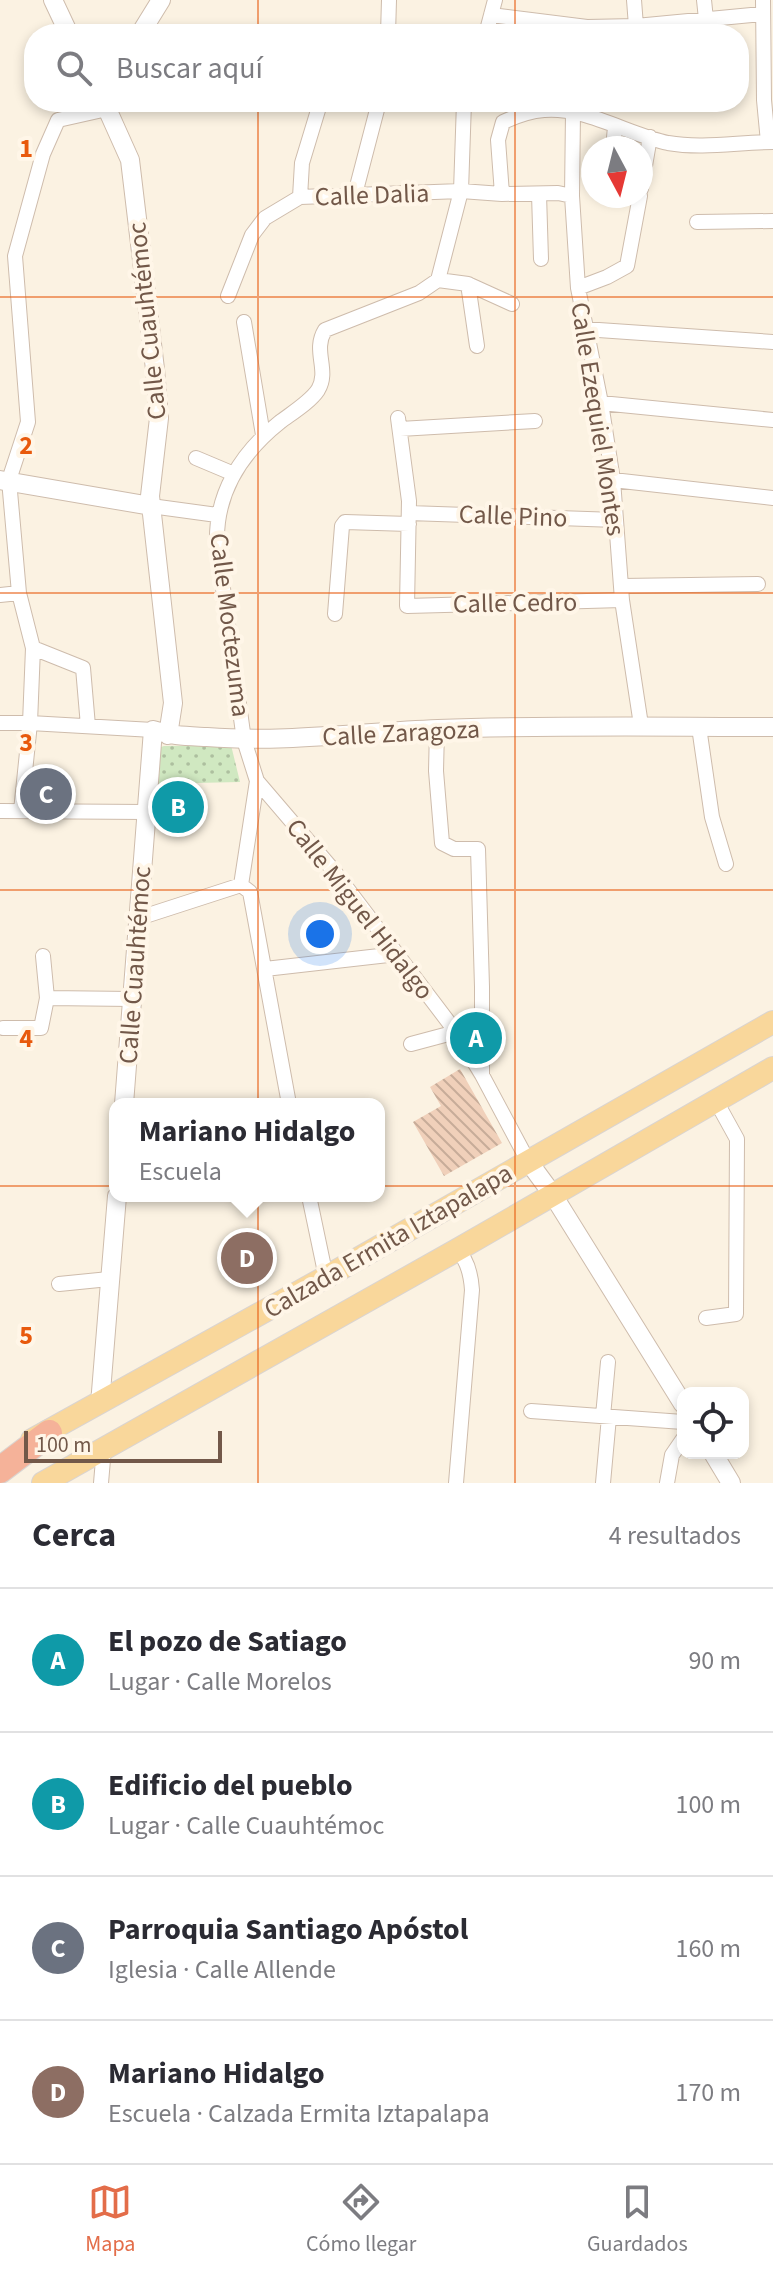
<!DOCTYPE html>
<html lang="es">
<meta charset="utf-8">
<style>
:root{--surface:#fff;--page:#f2f2f3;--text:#2b2b33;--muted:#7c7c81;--line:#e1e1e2;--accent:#e36d49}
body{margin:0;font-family:"Source Sans 3",sans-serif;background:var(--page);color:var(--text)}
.controls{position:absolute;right:24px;bottom:24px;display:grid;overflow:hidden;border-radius:16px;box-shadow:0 4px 12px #0003}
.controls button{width:72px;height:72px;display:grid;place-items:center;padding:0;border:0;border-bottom:2px solid var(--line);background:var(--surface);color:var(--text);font:40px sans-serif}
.compass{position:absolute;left:581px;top:136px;width:72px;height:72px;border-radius:50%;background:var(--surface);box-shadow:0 4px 12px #0003;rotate:173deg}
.scale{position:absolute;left:24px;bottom:20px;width:198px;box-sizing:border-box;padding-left:8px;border:4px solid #725849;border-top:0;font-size:22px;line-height:28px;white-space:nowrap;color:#725849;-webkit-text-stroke:6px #fff6e8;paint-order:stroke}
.you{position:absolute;left:320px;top:934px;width:28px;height:28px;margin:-20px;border:6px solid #fff;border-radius:50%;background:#1a73e8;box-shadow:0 0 0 12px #1a73e833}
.badge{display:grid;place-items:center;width:52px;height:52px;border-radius:50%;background:var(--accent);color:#fff;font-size:26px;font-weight:700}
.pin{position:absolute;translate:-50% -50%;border:4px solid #fff;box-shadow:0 2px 8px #0006}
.popup{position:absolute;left:109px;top:1098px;width:276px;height:104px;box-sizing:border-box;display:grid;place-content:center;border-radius:16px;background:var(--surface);filter:drop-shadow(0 2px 6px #0005);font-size:26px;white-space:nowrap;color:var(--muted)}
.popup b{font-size:30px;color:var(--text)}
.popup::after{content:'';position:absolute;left:50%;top:100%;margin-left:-16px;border:16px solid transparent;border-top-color:var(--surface)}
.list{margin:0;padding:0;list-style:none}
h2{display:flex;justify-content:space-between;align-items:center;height:104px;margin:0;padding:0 32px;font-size:34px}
h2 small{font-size:26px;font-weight:400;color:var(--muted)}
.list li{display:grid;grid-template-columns:52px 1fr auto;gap:24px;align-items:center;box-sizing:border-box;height:144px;padding:0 32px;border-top:2px solid var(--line)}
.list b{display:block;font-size:30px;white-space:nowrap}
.list p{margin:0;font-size:26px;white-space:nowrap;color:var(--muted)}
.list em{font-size:26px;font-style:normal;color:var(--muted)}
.icon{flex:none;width:44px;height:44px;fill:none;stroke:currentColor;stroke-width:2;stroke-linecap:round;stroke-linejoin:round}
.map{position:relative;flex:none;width:773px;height:1483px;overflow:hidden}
.search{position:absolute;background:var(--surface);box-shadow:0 4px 12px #0003;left:24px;right:24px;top:24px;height:88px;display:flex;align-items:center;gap:20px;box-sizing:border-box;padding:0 28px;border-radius:32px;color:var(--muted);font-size:30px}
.sheet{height:680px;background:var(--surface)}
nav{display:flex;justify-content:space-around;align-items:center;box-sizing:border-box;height:112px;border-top:2px solid var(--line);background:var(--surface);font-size:22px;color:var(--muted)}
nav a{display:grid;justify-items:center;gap:4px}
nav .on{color:var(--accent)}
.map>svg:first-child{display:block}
.park{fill:url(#park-dots)}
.building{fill:url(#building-back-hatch)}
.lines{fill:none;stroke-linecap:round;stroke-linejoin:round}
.minor-casing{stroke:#cebcac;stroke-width:16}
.tertiary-casing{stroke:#cebcac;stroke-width:20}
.primary-casing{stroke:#dad4d0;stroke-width:24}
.motorway-casing{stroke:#dad4d0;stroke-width:28}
.minor{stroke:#fff;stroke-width:14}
.tertiary{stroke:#fff;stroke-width:18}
.primary{stroke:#f9d79b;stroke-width:22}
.motorway{stroke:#f5b299;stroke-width:26}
.grid{fill:none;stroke:#e8590c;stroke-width:2;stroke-opacity:0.55}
.labels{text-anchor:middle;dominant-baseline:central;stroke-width:8;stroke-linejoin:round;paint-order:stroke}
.street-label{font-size:26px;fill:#725849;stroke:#fff6e8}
.grid-label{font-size:26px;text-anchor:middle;font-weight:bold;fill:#e8590c;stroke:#fff6e8;stroke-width:8;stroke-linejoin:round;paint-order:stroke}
</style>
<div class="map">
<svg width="773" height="1483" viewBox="0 0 773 1483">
<defs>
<pattern id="park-dots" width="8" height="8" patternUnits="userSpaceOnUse" patternTransform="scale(2)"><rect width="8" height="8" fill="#d0e8c1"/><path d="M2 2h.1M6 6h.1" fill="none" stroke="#adbf9f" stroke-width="1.8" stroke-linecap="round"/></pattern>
<pattern id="building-back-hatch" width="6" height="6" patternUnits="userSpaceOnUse" patternTransform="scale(2)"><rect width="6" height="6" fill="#f0d0ba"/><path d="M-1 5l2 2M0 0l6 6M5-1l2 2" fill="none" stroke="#c7ac99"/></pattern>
</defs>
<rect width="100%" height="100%" fill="#fbf2e2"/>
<!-- park -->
<path class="park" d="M231,745L240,782L196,783L197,811L152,812L155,749L164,746Z"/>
<!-- building -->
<path class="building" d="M66,780L67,807L27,808L26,782Z
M198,795V811L159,815L157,797L166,796L173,802V798H183L185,800L190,796Z
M460,1069L502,1143L444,1176L413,1122L441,1106L430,1087Z"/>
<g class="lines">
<!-- minor casing -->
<g class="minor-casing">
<path id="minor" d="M634,0L636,26
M704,0L706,19
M763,0L764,100L768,142
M491,15L587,27L636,26L762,14
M388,34L389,0
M486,34L495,0
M464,102L461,191L438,280L419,293L325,330C312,351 330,370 318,390C310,402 292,413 280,422C241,453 215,494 217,545L244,740L257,781L334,871L456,1032L482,1075L528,1161
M573,112L572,196L578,288L601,403L613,480L622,600L641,725
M613,148L615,127
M641,189L650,137
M355,194L379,102
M502,194L498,140L503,122C516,116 529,111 544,110C582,106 630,135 668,143C703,149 739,142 773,142
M539,194L541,259
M300,197L302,163L319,107
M697,222L773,221
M438,280L468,284L477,346
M468,284L512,304
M578,288L607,277L627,266L640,196
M228,296L252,235L265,218L300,197L461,191L502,194L558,193L572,196
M244,322L263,435
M584,329L773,342
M601,403L773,420
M398,418L409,501L407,606L622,600
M400,429L535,421
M196,458L234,474
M613,480L773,498
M151,506L217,515
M409,513L616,520
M622,586L758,584
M0,595L19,593
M335,614L342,526L345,522L409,524
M33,648L83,668L88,726
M0,723H30L153,730
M699,727L712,817L726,864
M437,729L436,771L442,843L454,849H478L482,987V1074
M257,781L241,885L250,892L289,1104
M0,811L146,812
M21,811L30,723L33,648L19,593L9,480L28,422L15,256L43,154L58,120L107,109
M139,918L241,885
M265,969L397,954
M47,998L132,999
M3,1028H41L47,998L43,956
M411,1044L456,1032
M309,1196L326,1277
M59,1284L109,1279
M706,1318L736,1314L737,1139L716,1101
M531,1411L683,1422
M603,1416L608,1362
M101,1483L104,1448
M456,1483L472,1290C471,1275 468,1260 457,1250
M603,1483L609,1417
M667,1483L672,1455L683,1439"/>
</g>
<!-- tertiary casing -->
<g class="tertiary-casing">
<path id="tertiary" d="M53,0L69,34
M140,34L161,0
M104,102L130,160L155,369L159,418L150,496L173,703L168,735
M0,480L151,506
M124,1104L153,730C171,736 188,736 207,737C284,743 361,732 438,729C550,725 661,727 773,727
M528,1161L553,1195L683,1404
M100,1404L117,1196
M713,1453L731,1483"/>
</g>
<!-- primary casing -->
<g class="primary-casing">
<path id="primary" d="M32,1440L326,1277L773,1022
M43,1483L457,1250L773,1068"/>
</g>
<!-- motorway casing -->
<g class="motorway-casing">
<path id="motorway" d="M0,1470L49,1433"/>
</g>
<!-- minor -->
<use href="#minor" class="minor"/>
<!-- tertiary -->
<use href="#tertiary" class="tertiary"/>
<!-- primary -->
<use href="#primary" class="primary"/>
<!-- motorway -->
<use href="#motorway" class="motorway"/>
</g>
<!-- grid -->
<path class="grid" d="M258,0V34M515,0V34M258,102V1483M515,102V1483M0,297H773M0,593H773M0,890H773M0,1186H773"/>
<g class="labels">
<!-- street labels -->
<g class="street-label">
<text transform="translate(372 195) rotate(-2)">Calle Dalia</text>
<text transform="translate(147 321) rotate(-96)">Calle Cuauhtémoc</text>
<text transform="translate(598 419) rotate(81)">Calle Ezequiel Montes</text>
<text transform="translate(513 516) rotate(2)">Calle Pino</text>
<text transform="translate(515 603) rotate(-1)">Calle Cedro</text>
<text transform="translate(230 625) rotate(83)">Calle Moctezuma</text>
<text transform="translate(401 733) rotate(-3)">Calle Zaragoza</text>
<text transform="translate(360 909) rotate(52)">Calle Miguel Hidalgo</text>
<text transform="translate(135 965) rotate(-86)">Calle Cuauhtémoc</text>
<text transform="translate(388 1241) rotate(-30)">Calzada Ermita Iztapalapa</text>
</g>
</g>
<g class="grid-label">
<text x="26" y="157">1</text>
<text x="26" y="454">2</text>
<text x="26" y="751">3</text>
<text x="26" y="1047">4</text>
<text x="26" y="1344">5</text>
</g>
</svg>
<div class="controls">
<button><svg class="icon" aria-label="locate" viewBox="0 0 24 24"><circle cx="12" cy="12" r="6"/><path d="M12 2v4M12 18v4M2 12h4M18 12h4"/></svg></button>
</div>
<svg class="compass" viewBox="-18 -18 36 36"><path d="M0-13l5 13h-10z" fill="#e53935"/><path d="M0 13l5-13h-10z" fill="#7c7c81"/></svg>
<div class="scale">100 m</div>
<div class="you"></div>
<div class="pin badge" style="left:476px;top:1038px;background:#0f9aa8">A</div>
<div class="pin badge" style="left:178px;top:807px;background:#0f9aa8">B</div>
<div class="pin badge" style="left:46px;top:794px;background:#6b7280">C</div>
<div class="pin badge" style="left:247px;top:1258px;background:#8d6e63">D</div>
<div class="popup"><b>Mariano Hidalgo</b>Escuela</div>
<div class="search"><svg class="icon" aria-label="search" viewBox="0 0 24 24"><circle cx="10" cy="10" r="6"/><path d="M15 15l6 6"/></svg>Buscar aquí</div>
</div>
<section class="sheet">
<h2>Cerca<small>4 resultados</small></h2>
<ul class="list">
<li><span class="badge" style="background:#0f9aa8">A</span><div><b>El pozo de Satiago</b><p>Lugar · Calle Morelos</p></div><em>90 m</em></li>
<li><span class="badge" style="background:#0f9aa8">B</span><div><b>Edificio del pueblo</b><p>Lugar · Calle Cuauhtémoc</p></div><em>100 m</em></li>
<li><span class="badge" style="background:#6b7280">C</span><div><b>Parroquia Santiago Apóstol</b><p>Iglesia · Calle Allende</p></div><em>160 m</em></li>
<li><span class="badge" style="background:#8d6e63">D</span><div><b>Mariano Hidalgo</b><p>Escuela · Calzada Ermita Iztapalapa</p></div><em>170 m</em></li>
</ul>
</section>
<nav>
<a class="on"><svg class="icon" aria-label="map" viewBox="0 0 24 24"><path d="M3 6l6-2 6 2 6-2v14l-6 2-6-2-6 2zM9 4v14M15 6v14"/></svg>Mapa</a>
<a><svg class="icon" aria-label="directions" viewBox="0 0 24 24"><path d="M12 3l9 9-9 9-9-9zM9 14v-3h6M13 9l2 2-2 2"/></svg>Cómo llegar</a>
<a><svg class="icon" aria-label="saved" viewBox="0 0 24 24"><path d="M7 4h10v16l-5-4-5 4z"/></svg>Guardados</a>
</nav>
